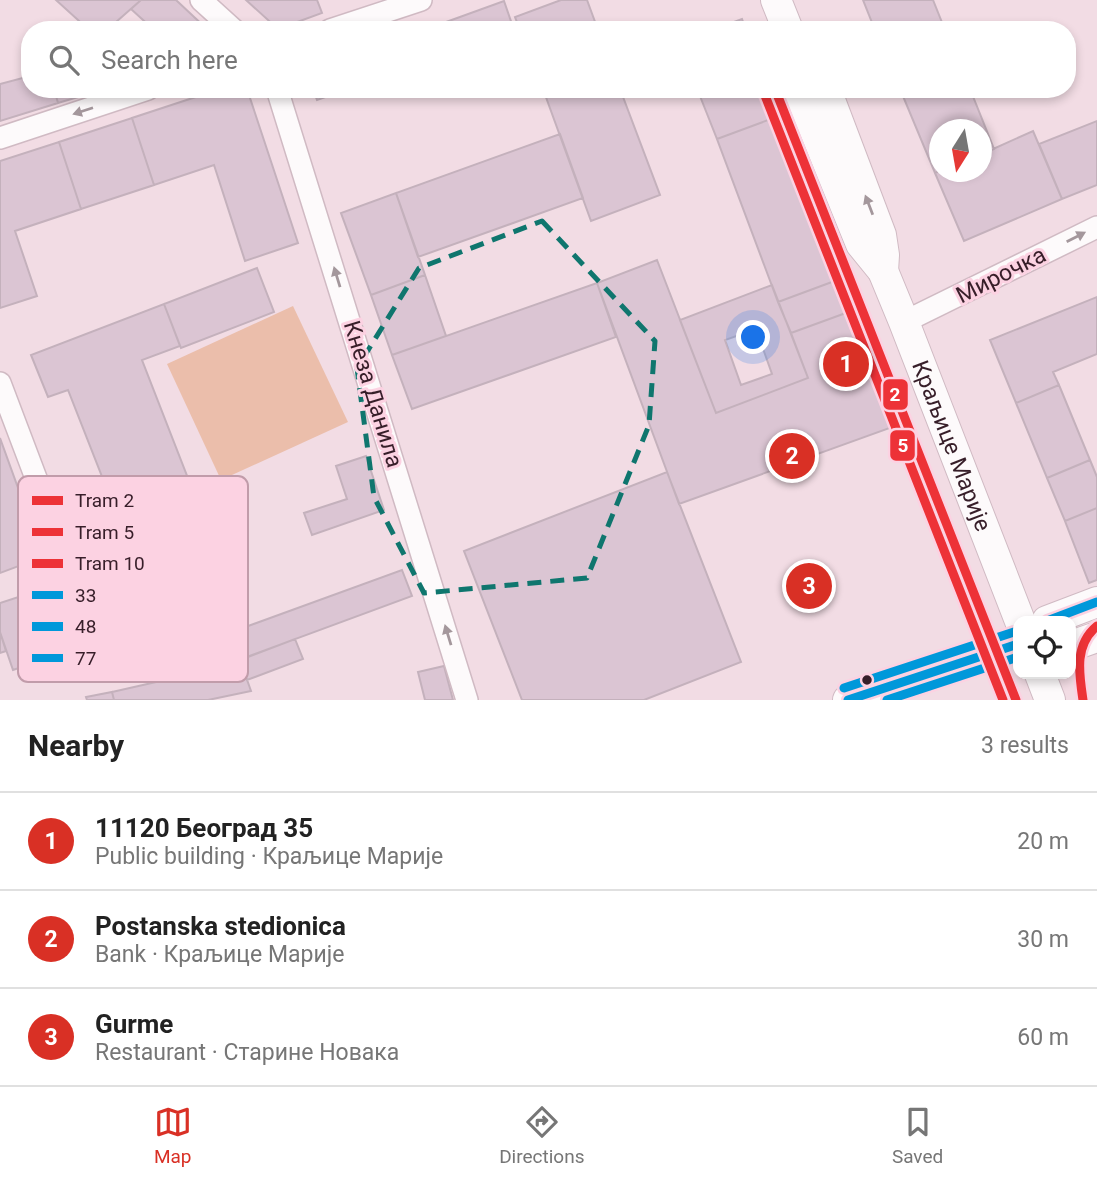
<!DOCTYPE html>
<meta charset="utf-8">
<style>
:root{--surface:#fff;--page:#f6f6f6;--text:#222;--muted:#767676;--line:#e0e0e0;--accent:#d93025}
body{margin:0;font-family:Roboto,sans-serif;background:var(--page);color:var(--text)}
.controls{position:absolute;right:21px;bottom:21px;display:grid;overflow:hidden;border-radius:14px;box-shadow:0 4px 10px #0003}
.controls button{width:63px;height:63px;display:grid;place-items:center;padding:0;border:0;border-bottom:2px solid var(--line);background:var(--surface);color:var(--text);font:35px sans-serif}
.compass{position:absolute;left:929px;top:119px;width:63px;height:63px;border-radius:50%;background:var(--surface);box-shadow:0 4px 10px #0003;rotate:191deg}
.you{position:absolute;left:754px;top:338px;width:24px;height:24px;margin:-18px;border:5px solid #fff;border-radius:50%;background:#1a73e8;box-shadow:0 0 0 10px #1a73e833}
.badge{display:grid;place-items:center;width:46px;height:46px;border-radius:50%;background:var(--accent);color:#fff;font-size:23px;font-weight:700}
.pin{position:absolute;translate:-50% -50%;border:4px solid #fff;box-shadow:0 2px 7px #0006}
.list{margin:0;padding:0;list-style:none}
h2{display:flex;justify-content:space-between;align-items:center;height:91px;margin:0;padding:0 28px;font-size:30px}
h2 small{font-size:23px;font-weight:400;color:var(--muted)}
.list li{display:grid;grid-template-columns:46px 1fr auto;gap:21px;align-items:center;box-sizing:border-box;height:98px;padding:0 28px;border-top:2px solid var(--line)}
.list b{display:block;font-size:26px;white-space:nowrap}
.list p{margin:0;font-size:23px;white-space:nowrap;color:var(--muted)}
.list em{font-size:23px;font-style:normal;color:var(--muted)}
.icon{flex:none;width:38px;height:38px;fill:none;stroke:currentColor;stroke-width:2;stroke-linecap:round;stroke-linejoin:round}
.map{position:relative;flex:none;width:1097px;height:700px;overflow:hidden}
.search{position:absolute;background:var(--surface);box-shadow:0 4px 10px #0003;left:21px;right:21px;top:21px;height:77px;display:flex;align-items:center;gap:18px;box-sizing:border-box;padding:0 24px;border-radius:28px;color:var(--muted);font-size:26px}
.sheet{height:385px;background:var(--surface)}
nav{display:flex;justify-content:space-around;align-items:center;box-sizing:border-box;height:98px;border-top:2px solid var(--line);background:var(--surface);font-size:19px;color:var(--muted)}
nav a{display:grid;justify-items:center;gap:4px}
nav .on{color:var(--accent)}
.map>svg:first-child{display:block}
.green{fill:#ebbeab}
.building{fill:#dbc5d3;stroke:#c4b1bc;stroke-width:2;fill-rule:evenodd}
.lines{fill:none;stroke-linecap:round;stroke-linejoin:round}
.minor-casing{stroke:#d0bac3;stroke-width:24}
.secondary-casing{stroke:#d0bac3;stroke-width:32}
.minor{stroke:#fdfafb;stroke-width:21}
.secondary{stroke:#fdfafb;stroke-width:30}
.bus-1-casing{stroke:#fcd2e2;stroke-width:14}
.bus-2-casing{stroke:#fcd2e2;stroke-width:14}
.bus-3-casing{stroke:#fcd2e2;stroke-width:14}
.bus-1{stroke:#0098da;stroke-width:9}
.bus-2{stroke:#0098da;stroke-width:9}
.bus-3{stroke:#0098da;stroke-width:9}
.tram-1-casing{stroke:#fcd2e2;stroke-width:14}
.tram-2-casing{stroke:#fcd2e2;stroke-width:14}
.tram-3-casing{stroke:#fcd2e2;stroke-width:14}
.tram-1{stroke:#ed3237;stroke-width:9}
.tram-2{stroke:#ed3237;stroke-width:9}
.tram-3{stroke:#ed3237;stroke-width:9}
.oneway{fill:#a4979c}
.marked{fill:none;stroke:#0f766e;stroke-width:5;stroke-dasharray:14 9;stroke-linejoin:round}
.bus-dot{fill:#371e29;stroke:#fcd2e2;stroke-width:2.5}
.labels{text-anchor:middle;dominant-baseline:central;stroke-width:6;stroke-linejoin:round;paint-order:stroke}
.street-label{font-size:23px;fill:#371e29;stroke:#fcd2e2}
.key{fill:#fcd2e2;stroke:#c19caa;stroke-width:2}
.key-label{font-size:19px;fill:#371e29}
.line-badge{stroke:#fcd2e2;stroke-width:2.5}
.badge-label{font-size:19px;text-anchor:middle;font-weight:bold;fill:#fff}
</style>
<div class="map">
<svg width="1097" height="700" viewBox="0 0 1097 700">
<rect width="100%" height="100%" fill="#f2dce4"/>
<!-- green -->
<path class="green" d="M293,306L348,422L221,480L167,364Z"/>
<!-- building -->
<path class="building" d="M56,0H141L107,30H89Z
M141,0H176L208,30H154L131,9Z
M246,0H317L322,13L278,29Z
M561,0H587L598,30H520L515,17Z
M863,0H933L945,30H875Z
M504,1L514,30H424Z
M742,19L746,30H712Z
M30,76V89H54L58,103L0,121V84Z
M54,89H105L58,103Z
M220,89H247L298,243L245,261L214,165L154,185L132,118Z
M313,89H348L317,100Z
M543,89H620L660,195L591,221Z
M702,89H769L779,116L717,139L698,91Z
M900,89H970L994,149L982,154V130H940V171L935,173Z
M779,116L840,279L778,302L717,139Z
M132,118L154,185L81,209L59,142Z
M1097,121V185L1062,199L1039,144Z
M1033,131L1062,199L964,241L935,173L940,171L982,172V154Z
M560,134L583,198L418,257L396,193Z
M59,142L81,209L15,231L37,296L0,308V161Z
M396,193L425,275L371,295L341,213Z
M657,260L716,413L808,378L791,333L854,310L898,425L679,504L597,283Z
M257,268L274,312L181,348L164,304Z
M425,275L446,336L392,355L371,295Z
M840,279L854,310L791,333L778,302Z
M597,283L616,337L412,409L392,355Z
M772,285L808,378L716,413L680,320ZM756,329L772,374L741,385L725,340Z
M1097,297V354L1053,372L1059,385L1016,403L990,340Z
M164,304L180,346L142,360L228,581L154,609L68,390L48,397L31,355Z
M1059,385L1090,460L1047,478L1016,403Z
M0,438L43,557L0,573Z
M366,456L384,510L312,535L304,513L347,499L336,466Z
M1090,460L1097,477V508L1065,521L1047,478Z
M667,472L741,662L644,700H522L464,551Z
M1097,508V580L1089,583L1065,521Z
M402,570L412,596L225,665L215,638Z
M46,588L67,652L13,670L0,632V603Z
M0,632L6,651L0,653Z
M295,639L303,659L247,680L240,660Z
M240,660L251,691L208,700H114L112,692L187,675Z
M444,666L453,700H425L418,672Z
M112,692L114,700H87L86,697Z"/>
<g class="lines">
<!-- minor casing -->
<g class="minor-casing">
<path id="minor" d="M201,0L234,30
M330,30L421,0
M277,89L467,700
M0,138L148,89
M904,322L1097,227
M0,383L67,560"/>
</g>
<!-- secondary casing -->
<g class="secondary-casing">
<g id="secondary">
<path d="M776,0L788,30"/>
<path id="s1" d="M798,89L861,244L883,271L904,322L1020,621"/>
<path d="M823,89L828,95L881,235L884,255L883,271"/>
<path d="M1047,621L1097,602"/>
<path d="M1071,646L1097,637"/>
<path d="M1040,674L1050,700"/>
<path d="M848,700L1018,644"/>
</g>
</g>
<!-- minor -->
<use href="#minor" class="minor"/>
<!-- secondary -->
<use href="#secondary" class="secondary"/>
<!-- bus-1 casing -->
<g class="bus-1-casing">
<path id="bus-1" d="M1047,621L1097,602
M848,700L1018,644"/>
</g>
<!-- bus-2 casing -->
<g class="bus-2-casing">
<path id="bus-2" d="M887,700L1018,657"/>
</g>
<!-- bus-3 casing -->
<g class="bus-3-casing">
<path id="bus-3" d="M844,688L1014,632"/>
</g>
<!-- bus-1 -->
<use href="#bus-1" class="bus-1"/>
<!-- bus-2 -->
<use href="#bus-2" class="bus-2"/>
<!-- bus-3 -->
<use href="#bus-3" class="bus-3"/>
<!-- tram-1 casing -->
<g class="tram-1-casing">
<path id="tram-1" d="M775,89L1016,700"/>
</g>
<!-- tram-2 casing -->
<g class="tram-2-casing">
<path id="tram-2" d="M764,93L1003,700"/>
</g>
<!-- tram-3 casing -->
<g class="tram-3-casing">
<path id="tram-3" d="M1083,700C1079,673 1074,645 1097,626"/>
</g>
<!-- tram-1 -->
<use href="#tram-1" class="tram-1"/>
<!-- tram-2 -->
<use href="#tram-2" class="tram-2"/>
<!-- tram-3 -->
<use href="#tram-3" class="tram-3"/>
</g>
<!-- one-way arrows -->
<defs><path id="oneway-solid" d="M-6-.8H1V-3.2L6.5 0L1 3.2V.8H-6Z" transform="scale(1.75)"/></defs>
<g class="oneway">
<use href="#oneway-solid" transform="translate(83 111) rotate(162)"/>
<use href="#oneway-solid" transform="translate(869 205) rotate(-111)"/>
<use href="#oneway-solid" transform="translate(1076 237) rotate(-27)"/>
<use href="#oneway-solid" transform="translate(337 277) rotate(-107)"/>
<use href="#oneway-solid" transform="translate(448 635) rotate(-107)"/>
</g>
<!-- marked area -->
<path class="marked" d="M542,221L655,341L649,425L587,578L424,593L374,497L357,368L419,268Z"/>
<!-- markers -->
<circle class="bus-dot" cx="867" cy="680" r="6"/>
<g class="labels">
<!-- street labels -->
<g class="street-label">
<text transform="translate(1001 275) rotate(-27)">Мирочка</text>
<text transform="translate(373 394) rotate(73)">Кнеза Данила</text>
<text stroke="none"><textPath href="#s1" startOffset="390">Краљице Марије</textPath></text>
</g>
</g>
<!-- legend -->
<rect x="18" y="476" width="230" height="206" rx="10" class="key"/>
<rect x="32" y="496" width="31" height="9" fill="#ed3237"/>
<rect x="32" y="528" width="31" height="8" fill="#ed3237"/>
<rect x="32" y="559" width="31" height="9" fill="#ed3237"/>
<rect x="32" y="591" width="31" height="8" fill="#0098da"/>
<rect x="32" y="622" width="31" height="9" fill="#0098da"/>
<rect x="32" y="654" width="31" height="8" fill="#0098da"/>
<g class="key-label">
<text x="75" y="507">Tram 2</text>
<text x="75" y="539">Tram 5</text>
<text x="75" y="570">Tram 10</text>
<text x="75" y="602">33</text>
<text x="75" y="633">48</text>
<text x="75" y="665">77</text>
</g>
<g class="line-badge">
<rect x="882" y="378" width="27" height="33" rx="7" fill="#ed3237"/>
<rect x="889" y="429" width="27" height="33" rx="7" fill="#ed3237"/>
</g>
<g class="badge-label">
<text x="895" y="401">2</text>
<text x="903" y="452">5</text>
</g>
</svg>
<div class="controls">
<button><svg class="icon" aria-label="locate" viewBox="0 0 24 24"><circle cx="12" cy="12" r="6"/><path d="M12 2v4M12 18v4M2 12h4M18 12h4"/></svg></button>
</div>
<svg class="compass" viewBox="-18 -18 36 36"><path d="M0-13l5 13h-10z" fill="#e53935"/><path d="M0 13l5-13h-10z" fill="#767676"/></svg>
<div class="you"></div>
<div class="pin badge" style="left:846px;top:364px">1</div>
<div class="pin badge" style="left:792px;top:456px">2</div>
<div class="pin badge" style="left:809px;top:586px">3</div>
<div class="search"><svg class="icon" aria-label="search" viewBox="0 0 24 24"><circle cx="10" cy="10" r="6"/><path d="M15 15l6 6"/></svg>Search here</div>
</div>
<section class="sheet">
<h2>Nearby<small>3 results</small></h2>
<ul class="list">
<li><span class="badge">1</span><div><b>11120 Београд 35</b><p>Public building · Краљице Марије</p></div><em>20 m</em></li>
<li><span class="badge">2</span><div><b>Postanska stedionica</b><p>Bank · Краљице Марије</p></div><em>30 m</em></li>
<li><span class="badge">3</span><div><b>Gurme</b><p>Restaurant · Старине Новака</p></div><em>60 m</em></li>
</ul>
</section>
<nav>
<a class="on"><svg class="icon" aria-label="map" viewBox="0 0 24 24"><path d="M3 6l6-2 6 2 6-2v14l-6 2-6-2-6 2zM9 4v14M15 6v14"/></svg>Map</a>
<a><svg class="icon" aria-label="directions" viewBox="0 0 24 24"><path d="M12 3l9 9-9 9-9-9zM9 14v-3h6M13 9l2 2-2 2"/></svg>Directions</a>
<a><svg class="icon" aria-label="saved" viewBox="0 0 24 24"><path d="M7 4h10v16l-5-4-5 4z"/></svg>Saved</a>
</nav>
